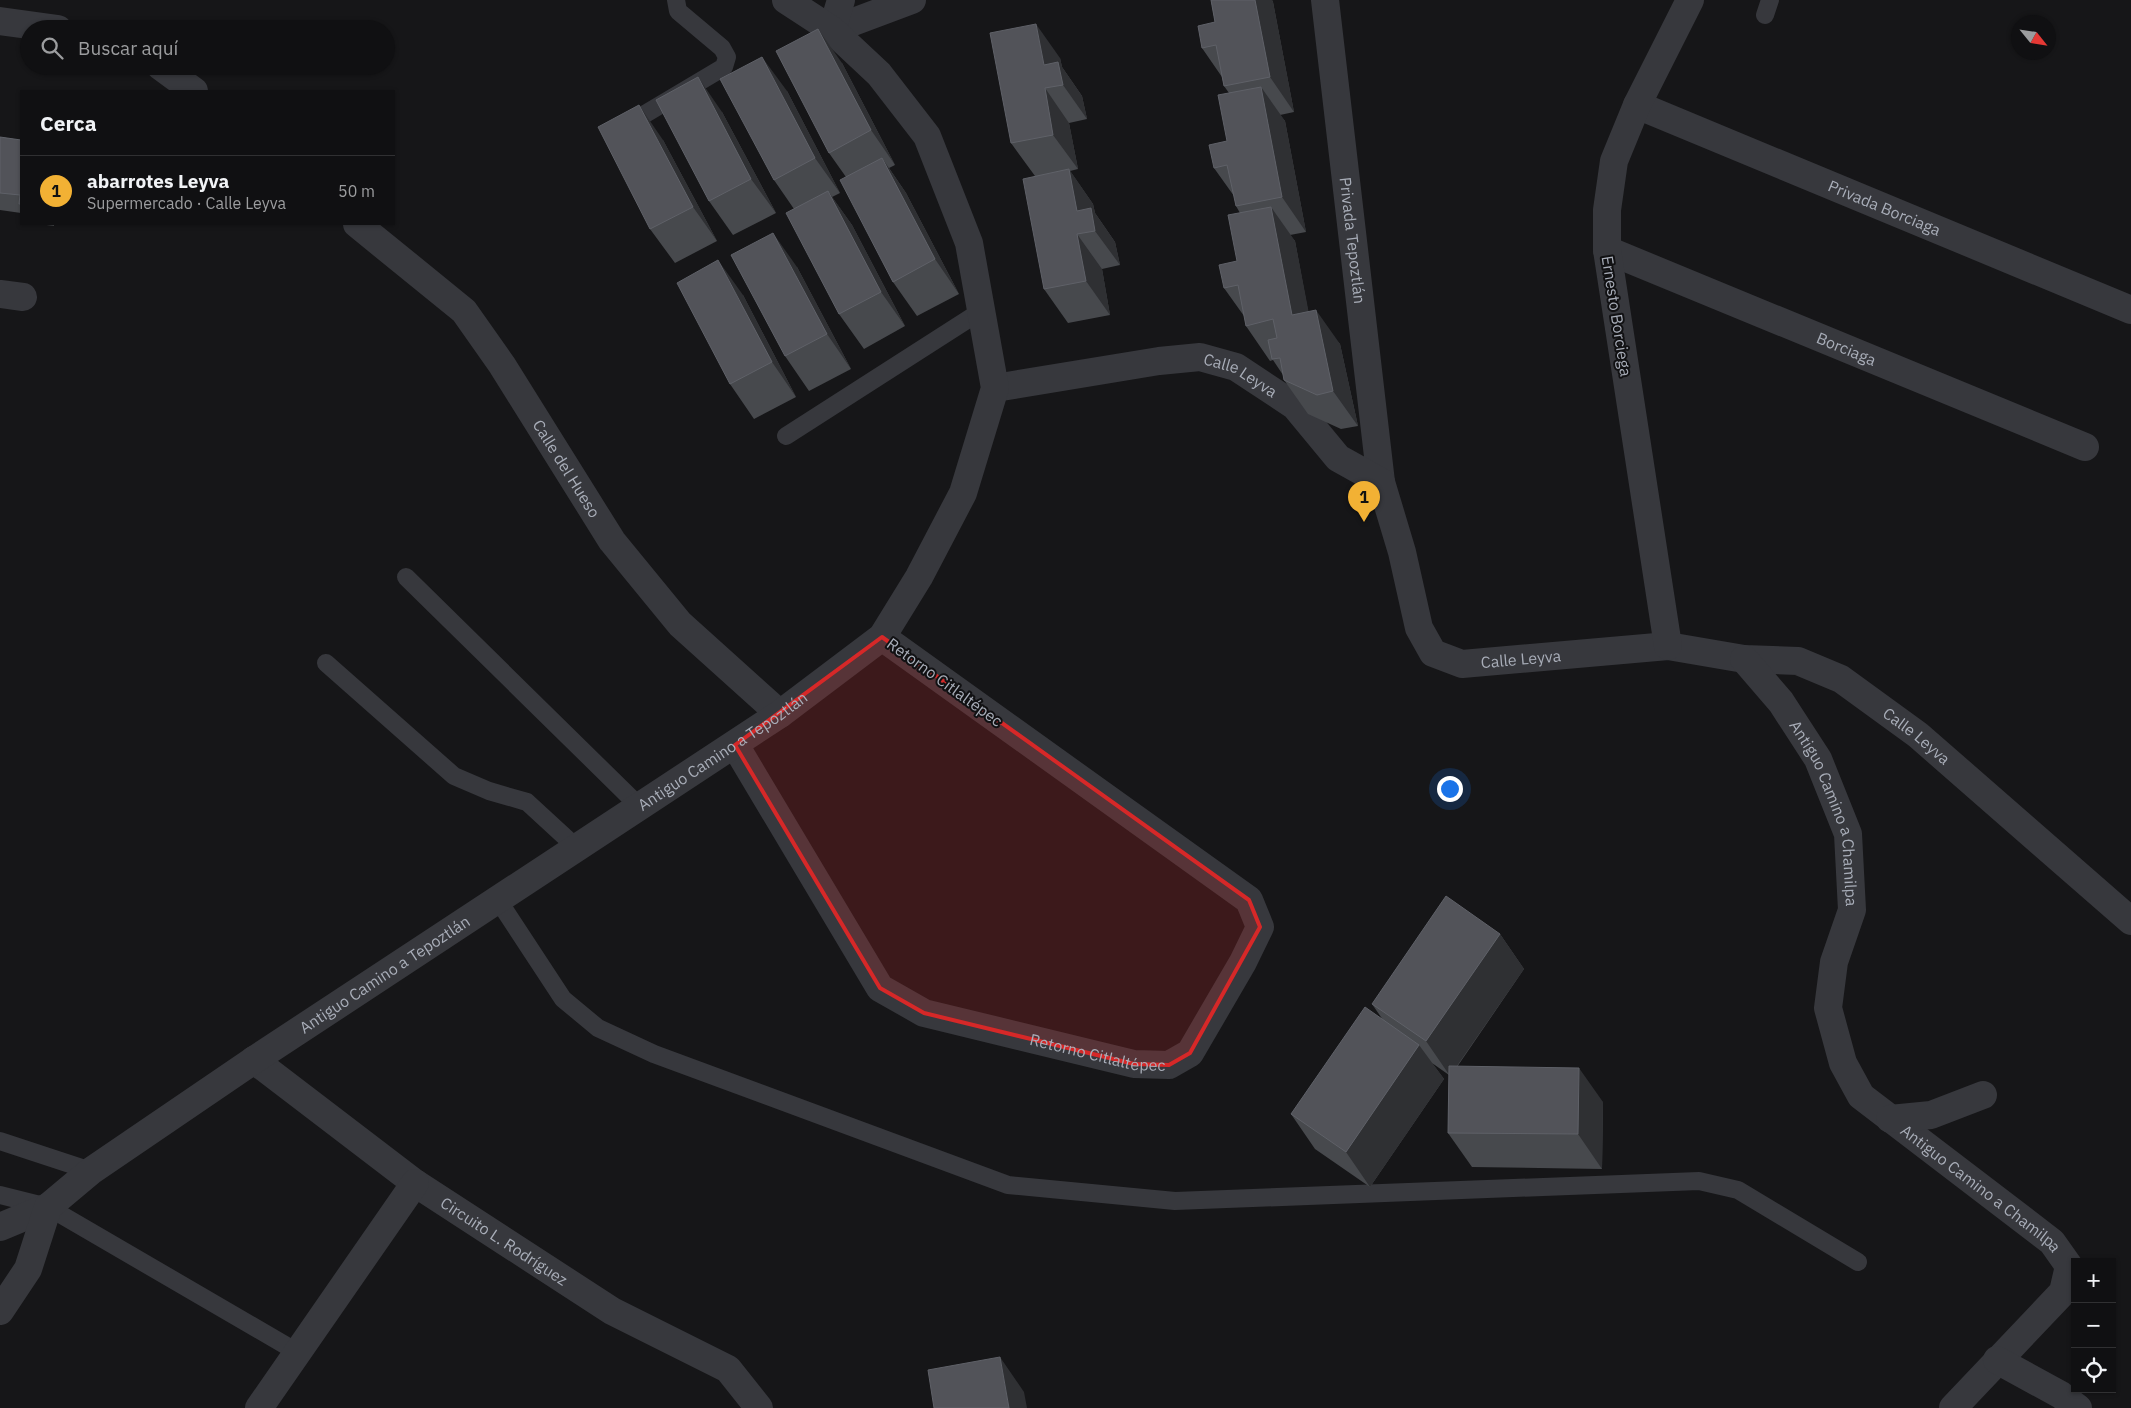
<!DOCTYPE html>
<html lang="es">
<meta charset="utf-8">
<style>
:root{--surface:#101012;--page:#1e1e20;--text:#f1f3f6;--muted:#9c9d9f;--line:#303032;--accent:#f2b134}
body{margin:0;font-family:"IBM Plex Sans",sans-serif;background:var(--page);color:var(--text)}
.controls{position:absolute;right:15px;bottom:15px;display:grid;overflow:hidden;border-radius:0px;box-shadow:0 1px 4px #0004}
.controls button{width:45px;height:45px;display:grid;place-items:center;padding:0;border:0;border-bottom:1px solid var(--line);background:var(--surface);color:var(--text);font:25px sans-serif}
.compass{position:absolute;left:2011px;top:15px;width:45px;height:45px;border-radius:50%;background:var(--surface);box-shadow:0 1px 4px #0004;rotate:120deg}
.you{position:absolute;left:1449px;top:788px;width:18px;height:18px;margin:-12px;border:4px solid #fff;border-radius:50%;background:#1a73e8;box-shadow:0 0 0 8px #1a73e833}
.badge{display:grid;place-items:center;width:32px;height:32px;border-radius:50%;background:var(--accent);color:#111;font-size:16px;font-weight:700}
.pin{position:absolute;translate:-50% -41px;filter:drop-shadow(0 1px 2px #0008)}
.pin::after{content:'';position:absolute;top:26px;width:18px;height:15px;background:inherit;clip-path:polygon(0 0,100% 0,50% 100%)}
.list{margin:0;padding:0;list-style:none}
h2{display:flex;justify-content:space-between;align-items:center;height:65px;margin:0;padding:0 20px;font-size:21px}
h2 small{font-size:16px;font-weight:400;color:var(--muted)}
.list li{display:grid;grid-template-columns:32px 1fr auto;gap:15px;align-items:center;box-sizing:border-box;height:70px;padding:0 20px;border-top:1px solid var(--line)}
.list b{display:block;font-size:19px;white-space:nowrap}
.list p{margin:0;font-size:16px;white-space:nowrap;color:var(--muted)}
.list em{font-size:16px;font-style:normal;color:var(--muted)}
.icon{flex:none;width:28px;height:28px;fill:none;stroke:currentColor;stroke-width:2;stroke-linecap:round;stroke-linejoin:round}
.map{position:relative;flex:none;width:2131px;height:1408px;overflow:hidden}
.search{position:absolute;background:var(--surface);box-shadow:0 1px 4px #0004;left:20px;top:20px;width:375px;height:55px;display:flex;align-items:center;gap:12px;box-sizing:border-box;padding:0 18px;border-radius:28px;color:var(--muted);font-size:19px}
.panel{position:absolute;background:var(--surface);box-shadow:0 1px 4px #0004;left:20px;top:90px;width:375px;height:135px;border-radius:0px}
.map>svg:first-child{display:block}
.lines{fill:none;stroke-linecap:round;stroke-linejoin:round}
.lane{stroke:#37383d;stroke-width:18}
.street{stroke:#37383d;stroke-width:28}
.wall{fill:#47494d}
.shaded-wall{fill:#2f3033}
.building{fill:#525359;stroke:#5f6168}
.marked{fill:#d62828;fill-opacity:0.2;stroke:#d62828;stroke-width:4;stroke-linejoin:round}
.labels{text-anchor:middle;dominant-baseline:central;stroke-width:4;stroke-linejoin:round;paint-order:stroke}
.street-label{font-size:16px;fill:#a8adb8;stroke:#111113}
</style>
<div class="map">
<svg width="2131" height="1408" viewBox="0 0 2131 1408">
<rect width="100%" height="100%" fill="#161618"/>
<g class="lines">
<!-- lane -->
<path class="lane" d="M1765,15L1770,0
M635,120L724,67L727,57L722,48L678,11L676,0
M786,436L981,311
M406,577L640,807
M326,663L454,776L489,791L527,802L577,848
M498,900L563,999L598,1028L654,1054L1008,1185L1175,1201L1699,1181L1738,1190L1858,1262
M0,1141L91,1171
M0,1195L48,1207L297,1352"/>
<!-- street -->
<g class="street">
<path id="s1" d="M1325,0L1381,482"/>
<path d="M0,21L58,29"/>
<path d="M832,30L912,0"/>
<path d="M832,30L841,0"/>
<path d="M160,66L194,91"/>
<path id="s2" d="M1637,105L2131,310"/>
<path id="s3" d="M357,224L464,311L502,365L612,541L680,624L780,714"/>
<path id="s4" d="M1607,250L2085,447"/>
<path d="M0,294L23,297"/>
<path id="s5" d="M995,388L1159,361L1200,357L1236,367L1295,406L1338,458L1381,482L1402,552L1419,628L1433,653L1462,664L1668,646L1744,659L1798,661L1841,679L1918,735L2131,921"/>
<path d="M1668,646L1607,250V210L1614,161L1637,105L1690,0"/>
<path id="s6" d="M1744,659L1781,702L1818,759L1848,834L1852,910L1834,962L1828,1008L1843,1063L1861,1096L2052,1242L2069,1266L2063,1292L1953,1408"/>
<path id="s7" d="M735,745L880,988L924,1013L1134,1064L1169,1065L1190,1053L1243,962L1260,927L1249,900L882,637"/>
<path id="s8" d="M254,1060L415,1183L612,1311L728,1369L759,1408"/>
<path d="M1890,1119L1931,1115L1983,1095"/>
<path d="M0,1227L48,1207"/>
<path id="s9" d="M0,1311L28,1269L48,1207L91,1171L254,1060L780,714L882,637L919,577L963,493L995,388L969,243L927,136L879,74L832,30L786,0"/>
<path d="M1997,1360L2061,1395L2078,1408"/>
<path d="M259,1408L415,1183"/>
</g>
</g>
<!-- wall -->
<path class="wall" d="M1211,0H1272L1273,2L1294,112L1280,115L1285,121L1306,232L1290,235L1295,241L1308,311L1340,344L1358,426L1341,429L1308,414L1284,380L1283,375L1273,360L1270,361L1246,326L1244,316L1224,288L1237,261L1240,213L1236,206L1234,196L1214,168L1227,141L1229,93L1224,86L1222,77L1202,48L1215,22Z
M1060,58L1062,67L1082,96L1087,119L1069,123L1078,169L1070,171L1093,204L1095,213L1115,242L1120,265L1102,269L1110,315L1068,323L1044,289L1035,176L1011,143Z
M842,63L895,165L889,168L906,193L959,294L917,316L893,282L846,177L829,153Z
M787,91L840,193L832,197L852,225L905,326L864,349L839,314L794,209L774,180Z
M722,112L776,213L733,235L709,201Z
M0,137L21,140V213L0,210Z
M663,140L717,241L675,263L650,229Z
M39,224H54V226Z
M797,267L851,369L809,391L785,356Z
M743,295L796,397L754,419L730,384Z
M1500,934L1524,969L1457,1067L1603,1102L1602,1169L1472,1167L1448,1133L1449,1075L1432,1063L1444,1079L1370,1187L1315,1149L1291,1114L1383,1020L1372,1004Z"/>
<!-- shaded-wall -->
<path class="shaded-wall" d="M1255,0H1272L1273,2L1294,112L1270,77Z
M1036,24L1060,58L1062,67L1082,96L1087,119L1063,85L1044,65Z
M818,29L842,63L895,165L871,130Z
M762,57L787,91L840,193L815,158Z
M698,77L722,112L776,213L751,179Z
M1261,87L1285,121L1306,232L1282,197Z
M1045,88L1069,123L1078,169L1053,135Z
M639,105L663,140L717,241L693,207Z
M882,158L906,193L959,294L935,259Z
M1069,169L1093,204L1095,213L1115,242L1120,265L1095,231L1077,211Z
M828,191L852,225L905,326L881,292Z
M1271,207L1295,241L1316,350L1292,315Z
M773,233L797,267L851,369L827,334Z
M1077,234L1102,269L1110,315L1086,281Z
M718,260L743,295L796,397L772,362Z
M1316,310L1340,344L1358,426L1333,391Z
M1500,934L1524,969L1450,1076L1426,1041Z
M1419,1045L1444,1079L1370,1187L1346,1152Z
M1579,1068L1603,1102L1602,1169L1578,1134Z
M1000,1357L1024,1392L1027,1408H1009Z"/>
<!-- building -->
<path class="building" d="M1211,0H1255L1270,77L1224,86L1216,45L1202,48L1198,26L1215,22Z
M1036,24L1044,65L1058,62L1063,85L1045,88L1053,135L1011,143L990,33Z
M818,29L871,130L829,153L776,51Z
M762,57L815,158L774,180L720,79Z
M698,77L751,179L709,201L656,100Z
M1261,87L1282,197L1236,206L1227,165L1214,168L1209,145L1227,141L1218,95Z
M639,105L693,207L650,229L598,127Z
M0,137L21,140V204H19L20,195L0,193Z
M882,158L935,259L893,282L840,180Z
M1069,169L1077,211L1091,208L1095,231L1077,234L1086,281L1044,289L1023,179Z
M828,191L881,292L839,314L786,213Z
M1271,207L1292,315L1316,310L1333,391L1317,395L1284,380L1280,358L1272,359L1268,340L1277,338L1273,319L1246,326L1238,285L1224,288L1219,265L1237,261L1228,215Z
M773,233L827,334L785,356L731,255Z
M718,260L772,362L730,384L677,283Z
M1446,896L1500,934L1426,1041L1372,1004Z
M1365,1007L1419,1045L1346,1152L1291,1114Z
M1449,1066L1579,1068L1578,1134L1448,1133Z
M1000,1357L1009,1408H934L928,1370Z"/>
<!-- marked area -->
<path class="marked" d="M882,637L1249,900L1260,927L1190,1053L1169,1065L1134,1064L924,1013L880,988L735,745Z"/>
<g class="labels">
<!-- street labels -->
<g class="street-label">
<text stroke="none"><textPath href="#s2" startOffset="268">Privada Borciaga</textPath></text>
<text stroke="none"><textPath href="#s1" startOffset="242">Privada Tepoztlán</textPath></text>
<text transform="translate(1617 316) rotate(81)">Ernesto Borciega</text>
<text stroke="none"><textPath href="#s4" startOffset="259">Borciaga</textPath></text>
<text stroke="none"><textPath href="#s5" startOffset="252">Calle Leyva</textPath></text>
<text stroke="none"><textPath href="#s3" startOffset="326">Calle del Hueso</textPath></text>
<text stroke="none"><textPath href="#s5" startOffset="702">Calle Leyva</textPath></text>
<text transform="translate(945 682) rotate(36)">Retorno Citlaltépec</text>
<text stroke="none"><textPath href="#s5" startOffset="1122">Calle Leyva</textPath></text>
<text stroke="none"><textPath href="#s9" startOffset="930">Antiguo Camino a Tepoztlán</textPath></text>
<text stroke="none"><textPath href="#s6" startOffset="179">Antiguo Camino a Chamilpa</textPath></text>
<text stroke="none"><textPath href="#s9" startOffset="525">Antiguo Camino a Tepoztlán</textPath></text>
<text stroke="none"><textPath href="#s7" startOffset="512">Retorno Citlaltépec</textPath></text>
<text stroke="none"><textPath href="#s6" startOffset="629">Antiguo Camino a Chamilpa</textPath></text>
<text stroke="none"><textPath href="#s8" startOffset="309">Circuito L. Rodríguez</textPath></text>
</g>
</g>
</svg>
<div class="controls">
<button>+</button>
<button>−</button>
<button><svg class="icon" aria-label="locate" viewBox="0 0 24 24"><circle cx="12" cy="12" r="6"/><path d="M12 2v4M12 18v4M2 12h4M18 12h4"/></svg></button>
</div>
<svg class="compass" viewBox="-18 -18 36 36"><path d="M0-13l5 13h-10z" fill="#e53935"/><path d="M0 13l5-13h-10z" fill="#9c9d9f"/></svg>
<div class="you"></div>
<div class="pin badge" style="left:1364px;top:522px">1</div>
<div class="search"><svg class="icon" aria-label="search" viewBox="0 0 24 24"><circle cx="10" cy="10" r="6"/><path d="M15 15l6 6"/></svg>Buscar aquí</div>
<section class="panel">
<h2>Cerca<small></small></h2>
<ul class="list">
<li><span class="badge">1</span><div><b>abarrotes Leyva</b><p>Supermercado · Calle Leyva</p></div><em>50 m</em></li>
</ul>
</section>
</div>
